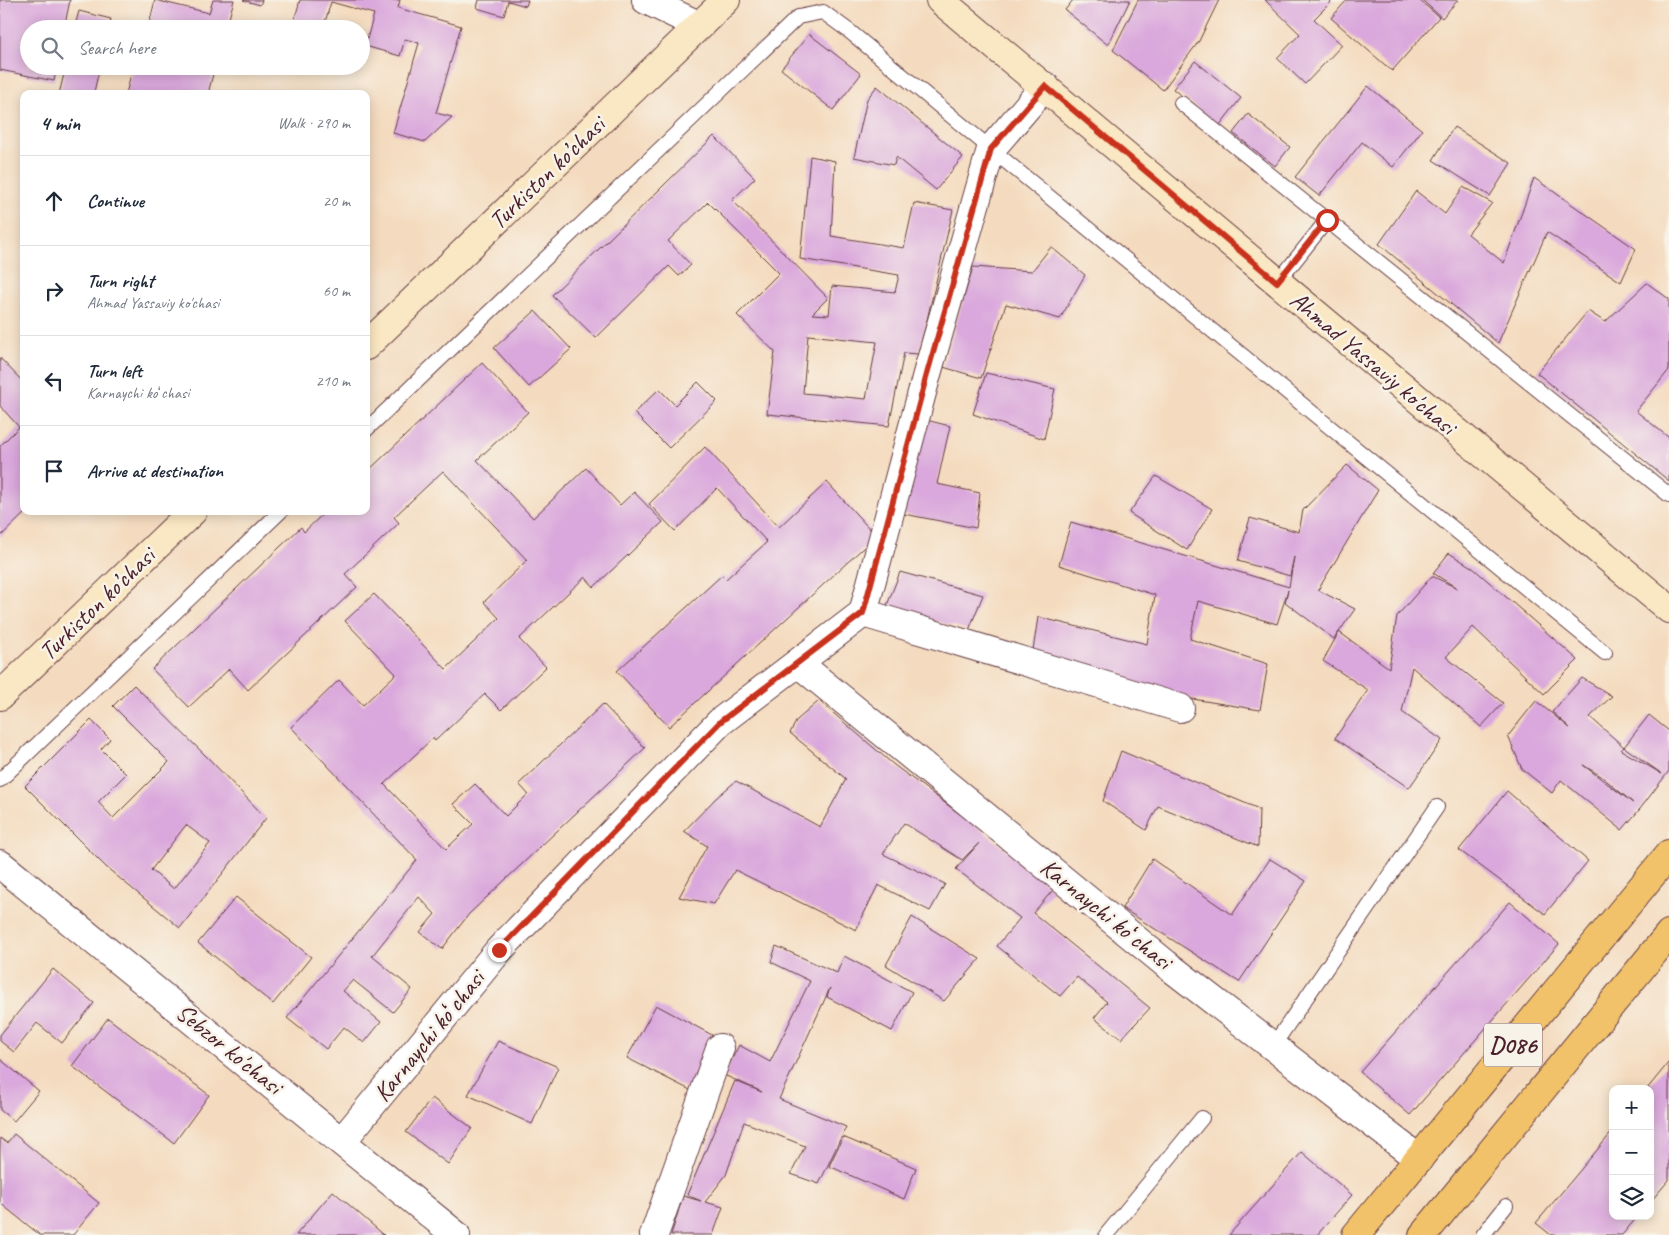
<!DOCTYPE html>
<meta charset="utf-8">
<style>
:root{--surface:#fff;--page:#f6f6f7;--text:#1f2937;--muted:#747a83;--line:#e0e1e3}
body{margin:0;font-family:Caveat,sans-serif;background:var(--page);color:var(--text)}
.controls{position:absolute;right:15px;bottom:15px;display:grid;overflow:hidden;border-radius:10px;box-shadow:0 2px 12px #0003}
.controls button{width:45px;height:45px;display:grid;place-items:center;padding:0;border:0;border-bottom:1px solid var(--line);background:var(--surface);color:var(--text);font:25px sans-serif}
.stop{position:absolute;width:15px;height:15px;margin:-11px;border:4px solid #c8321e;border-radius:50%;background:#fff}
.stop.end{background:#c8321e;border-color:#fff;box-shadow:0 1px 5px #0008}
.list{margin:0;padding:0;list-style:none}
h2{display:flex;justify-content:space-between;align-items:center;height:65px;margin:0;padding:0 20px;font-size:21px}
h2 small{font-size:16px;font-weight:400;color:var(--muted)}
.list li{display:grid;grid-template-columns:32px 1fr auto;gap:15px;align-items:center;box-sizing:border-box;height:90px;padding:0 20px;border-top:1px solid var(--line)}
.list b{display:block;font-size:19px;white-space:nowrap}
.list p{margin:0;font-size:16px;white-space:nowrap;color:var(--muted)}
.list em{font-size:16px;font-style:normal;color:var(--muted)}
.icon{flex:none;width:28px;height:28px;fill:none;stroke:currentColor;stroke-width:2;stroke-linecap:round;stroke-linejoin:round}
.map{position:relative;flex:none;width:1669px;height:1235px;overflow:hidden}
.search{position:absolute;background:var(--surface);box-shadow:0 2px 12px #0003;left:20px;top:20px;width:350px;height:55px;display:flex;align-items:center;gap:12px;box-sizing:border-box;padding:0 18px;border-radius:28px;color:var(--muted);font-size:19px}
.panel{position:absolute;background:var(--surface);box-shadow:0 2px 12px #0003;left:20px;top:90px;width:350px;height:425px;border-radius:10px}
.map>svg:first-child{display:block}
.building{fill:#daa8dc;fill-rule:evenodd}
.lines{fill:none;stroke-linecap:round;stroke-linejoin:round}
.service-casing{stroke:#643b41;stroke-width:16}
.minor-casing{stroke:#643b41;stroke-width:30}
.tertiary-casing{stroke:#643b41;stroke-width:30}
.secondary-casing{stroke:#643b41;stroke-width:30}
.primary-casing{stroke:#643b41;stroke-width:30}
.service{stroke:#fff;stroke-width:14}
.minor{stroke:#fff;stroke-width:28}
.tertiary{stroke:#fff;stroke-width:28}
.secondary{stroke:#fae7c3;stroke-width:28}
.primary{stroke:#f2c26a;stroke-width:28}
.route{stroke:#c8321e;stroke-width:6}
.labels{text-anchor:middle;dominant-baseline:central;stroke-width:5;stroke-linejoin:round;paint-order:stroke}
.shield{fill:#f7f3e8;stroke:#7e5f64;stroke-width:1}
.shield-label{font-size:24px;font-weight:bold;fill:#4a1f2b}
.street-label{font-size:25px;fill:#4a1f2b;stroke:#f7f3e8}
</style>
<div class="map">
<svg width="1669" height="1235" viewBox="0 0 1669 1235">
<rect width="100%" height="100%" fill="#f7f3e8"/>
<filter id="ink" filterUnits="userSpaceOnUse"><feTurbulence type="fractalNoise" baseFrequency=".02" numOctaves="2"/><feDisplacementMap in="SourceGraphic" scale="10" xChannelSelector="R" yChannelSelector="G"/><feConvolveMatrix kernelMatrix="1 2 1 2 8 2 1 2 1" color-interpolation-filters="sRGB"/></filter>
<filter id="wash" filterUnits="userSpaceOnUse"><feTurbulence type="fractalNoise" baseFrequency=".0096" numOctaves="4" result="noise"/><feDisplacementMap in="SourceGraphic" scale="20" xChannelSelector="R" yChannelSelector="G"/><feGaussianBlur stdDeviation="1.12" result="paint"/><feColorMatrix in="noise" values="0 0 0 0 0 0 0 0 0 0 0 0 0 0 0 0 0 1.4 0 .05"/><feComposite in="paint" operator="in"/></filter>
<g filter="url(#wash)">
<rect width="100%" height="100%" fill="#f4dbbf"/>
<g id="blocks">
<!-- building -->
<path class="building" d="M0,0H70L64,29H29V66H57L54,81L0,70Z
M155,0L209,13L213,0H234L226,29H148Z
M243,0H262L260,5Z
M300,0H400L398,8L461,26L436,113L452,117L425,142L393,133L419,43L405,39L400,56L365,46L374,14L331,2L323,29H292Z
M479,0H528L526,6L508,1L504,16L477,8Z
M1073,0H1130L1108,45L1065,10Z
M1138,0H1219L1199,41L1163,90L1113,50Z
M1265,0H1333L1314,19L1342,45L1305,84L1277,58L1300,34Z
M1347,0H1419L1439,17L1392,71L1331,18Z
M1422,0H1458L1442,18Z
M79,11L111,19L108,29H74Z
M809,34L861,74L833,110L781,69Z
M1195,61L1241,98L1219,126L1173,89Z
M66,66H100L94,92L98,94H59Z
M133,66H215L208,94H126Z
M877,86L963,157L936,190L896,157L894,165L854,157L867,99Z
M1368,86L1422,130L1393,167L1362,142L1319,196L1295,177Z
M1248,114L1290,147L1275,166L1233,133Z
M1454,127L1511,163L1490,196L1433,160Z
M714,136L755,178L732,200L828,298L812,314L829,315L832,286L895,292L899,275L800,259L810,156L835,161L831,236L904,248L914,203L953,210L926,324L918,354L904,353L889,426L767,414L775,352L737,315L779,273L708,202L668,241L691,265L679,276L669,266L596,338L552,295ZM808,335L877,342L866,399L803,393Z
M1534,178L1636,249L1621,282L1547,232L1498,343L1379,244L1416,191L1445,214L1463,187L1492,203L1468,234L1504,263Z
M1051,247L1085,275L1060,319L1006,304L981,378L943,367L973,267L1032,271Z
M1647,283L1669,299V370L1636,411L1668,437L1669,435V481L1537,373L1588,311L1605,322Z
M535,311L571,349L529,387L494,348Z
M0,358L24,383V511H27L0,537V446L19,427L0,406Z
M482,363L528,412L477,460L533,518L586,468L620,505L634,492L663,522L594,587L585,577L519,639L546,667L501,710L485,694L435,741L433,738L384,784L446,849L473,824L453,804L475,784L506,816L528,794L519,784L603,704L645,748L469,914L442,949L420,932L435,914L419,897L372,956L412,989L393,1012L353,980L343,991L381,1022L364,1043L344,1027L326,1049L287,1018L417,860L291,727L339,680L363,705L396,674L345,621L374,594L446,669L499,618L484,602L527,560L443,471L394,517L399,523L345,574L357,587L248,690L229,669L189,707L152,669L301,527L304,532L326,511H366V473Z
M986,373L1055,389L1044,439L973,414Z
M698,382L717,401L669,448L634,413L659,389L675,405Z
M922,419L950,426L937,484L980,493L976,528L904,514Z
M705,447L779,527L827,482L876,536L669,727L617,671L722,575L726,579L767,542L717,488L675,531L649,504Z
M1347,465L1378,490L1318,590L1355,609L1339,632L1389,668L1397,616L1432,576L1457,588L1433,573L1449,553L1473,568L1578,660L1544,694L1473,627L1446,657L1503,703L1481,727L1412,667L1402,712L1442,740L1409,788L1335,738L1368,690L1323,661L1339,632L1334,639L1285,602L1288,590L1277,624L1198,601L1190,639L1268,664L1260,710L1150,692L1032,657L1038,617L1147,644L1155,595L1059,565L1071,522L1289,587L1294,557L1290,576L1238,561L1250,518L1299,532L1303,510Z
M1156,476L1212,509L1187,550L1129,513Z
M900,572L983,595L969,630L886,608Z
M1582,678L1612,696L1590,717L1624,747L1621,750L1662,774L1624,747L1649,715L1669,731V771L1640,809L1622,830L1561,780L1552,793L1522,769L1508,736L1536,701L1570,728L1552,712ZM1583,765L1601,776L1633,803Z
M134,685L211,761L266,818L180,928L106,867L25,786L91,720L110,739L101,749L126,774L98,802L113,818L169,762L113,706ZM186,825L210,843L174,889L151,870Z
M819,701L894,765L988,835L1053,890L1033,913L1150,1008L1121,1039L1094,1018L1107,1002L1077,977L1060,996L997,946L1020,918L956,869L979,843L962,860L904,823L883,854L945,884L930,911L878,885L856,930L735,870L714,904L679,897L707,846L684,831L716,798L736,781L820,827L846,779L790,733L797,720Z
M1121,751L1259,809L1258,847L1158,806L1146,830L1103,801Z
M1507,791L1588,861L1545,914L1459,850Z
M1152,859L1232,915L1270,859L1306,881L1239,982L1122,908Z
M236,897L311,957L273,1004L198,943Z
M1510,902L1559,944L1410,1115L1360,1072Z
M912,917L980,959L944,1001L886,965Z
M776,946L837,973L844,956L912,992L892,1031L827,997L830,988L779,1099L846,1127L819,1184L791,1174L805,1146L744,1122L726,1175L705,1202L723,1207L713,1235H671L683,1196L701,1201L687,1195L735,1081L762,1092L724,1075L739,1045L770,1062L810,981L771,962Z
M53,969L94,1003L62,1043L37,1023L14,1052L0,1041V1035Z
M656,1005L712,1035L694,1092L627,1058Z
M108,1018L209,1095L174,1143L72,1066Z
M498,1041L558,1067L532,1124L468,1095Z
M0,1059L39,1091L14,1121L0,1110Z
M1669,1062V1180L1650,1202V1089H1647Z
M432,1098L472,1128L448,1164L406,1132Z
M1613,1131V1216H1638L1622,1235H1551L1536,1223Z
M14,1134L99,1203L73,1235H40L0,1203V1138L7,1143Z
M843,1137L916,1168L904,1199L829,1166Z
M1302,1152L1352,1195L1317,1235H1229Z
M333,1191L384,1235H296Z"/>
</g>
</g>
<g filter="url(#ink)">
<use href="#blocks" fill-opacity="0" stroke="#643b41" stroke-width="1"/>
<g class="lines">
<!-- service casing -->
<g class="service-casing">
<path id="service" d="M1181,103L1669,495
M1277,283L1327,220
M366,430L798,17L823,12L849,31L991,149L1605,653
M0,780L281,511
M1273,1046L1437,807
M1106,1235L1202,1118
M1483,1235L1506,1206"/>
</g>
<!-- minor casing -->
<g class="minor-casing">
<path id="minor" d="M863,613L1180,708
M798,663L1166,964L1419,1159
M0,864L456,1235
M342,1141L499,950L720,722L863,613L927,374L991,149L1045,86
M654,1235L720,1048"/>
</g>
<!-- tertiary casing -->
<g class="tertiary-casing">
<path id="tertiary" d="M646,0L700,26"/>
</g>
<!-- secondary casing -->
<g class="secondary-casing">
<path id="secondary" d="M940,0L1669,609
M366,346L726,0
M0,696L193,511"/>
</g>
<!-- primary casing -->
<g class="primary-casing">
<path id="primary" d="M1356,1235L1669,854
M1423,1235L1669,934"/>
</g>
<!-- service -->
<use href="#service" class="service"/>
<!-- minor -->
<use href="#minor" class="minor"/>
<!-- tertiary -->
<use href="#tertiary" class="tertiary"/>
<!-- secondary -->
<use href="#secondary" class="secondary"/>
<!-- primary -->
<use href="#primary" class="primary"/>
</g>
</g>
<g class="lines" filter="url(#ink)">
<!-- route -->
<path class="route" d="M499,950L720,722L863,613L927,374L991,149L1045,86L1277,282L1327,220"/>
</g>
<g class="labels">
<!-- shield labels -->
<rect class="shield" x="1484" y="1023.5" width="58" height="43" rx="4"/>
<g class="shield-label">
<text x="1513" y="1045">D086</text>
</g>
<!-- street labels -->
<g class="street-label">
<text transform="translate(547 173) rotate(-44)">Turkiston ko’chasi</text>
<text transform="translate(1373 363) rotate(40)">Ahmad Yassaviy ko'chasi</text>
<text transform="translate(97 604) rotate(-44)">Turkiston ko’chasi</text>
<text transform="translate(1106 914) rotate(39)">Karnaychi koʻchasi</text>
<text transform="translate(429 1036) rotate(-51)">Karnaychi koʻchasi</text>
<text transform="translate(229 1049) rotate(39)">Sebzor ko'chasi</text>
</g>
</g>
</svg>
<div class="controls">
<button>+</button>
<button>−</button>
<button><svg class="icon" aria-label="layers" viewBox="0 0 24 24"><path d="M12 4l9 5-9 5-9-5zM3 14l9 5 9-5"/></svg></button>
</div>
<div class="stop" style="left:1327px;top:220px"></div>
<div class="stop end" style="left:499px;top:950px"></div>
<div class="search"><svg class="icon" aria-label="search" viewBox="0 0 24 24"><circle cx="10" cy="10" r="6"/><path d="M15 15l6 6"/></svg>Search here</div>
<section class="panel">
<h2>4 min<small>Walk · 290 m</small></h2>
<ul class="list">
<li><svg class="icon" aria-label="ahead" viewBox="0 0 24 24"><path d="M12 20V5M6 11l6-6 6 6"/></svg><div><b>Continue</b></div><em>20 m</em></li>
<li><svg class="icon" aria-label="right" viewBox="0 0 24 24"><path d="M7 20v-9h11M14 6l5 5-5 5"/></svg><div><b>Turn right</b><p>Ahmad Yassaviy ko'chasi</p></div><em>60 m</em></li>
<li><svg class="icon" aria-label="left" viewBox="0 0 24 24"><path d="M17 20v-9H6M10 6l-5 5 5 5"/></svg><div><b>Turn left</b><p>Karnaychi koʻchasi</p></div><em>210 m</em></li>
<li><svg class="icon" aria-label="arrive" viewBox="0 0 24 24"><path d="M6 21V4h12l-3 4 3 4H6"/></svg><div><b>Arrive at destination</b></div></li>
</ul>
</section>
</div>
